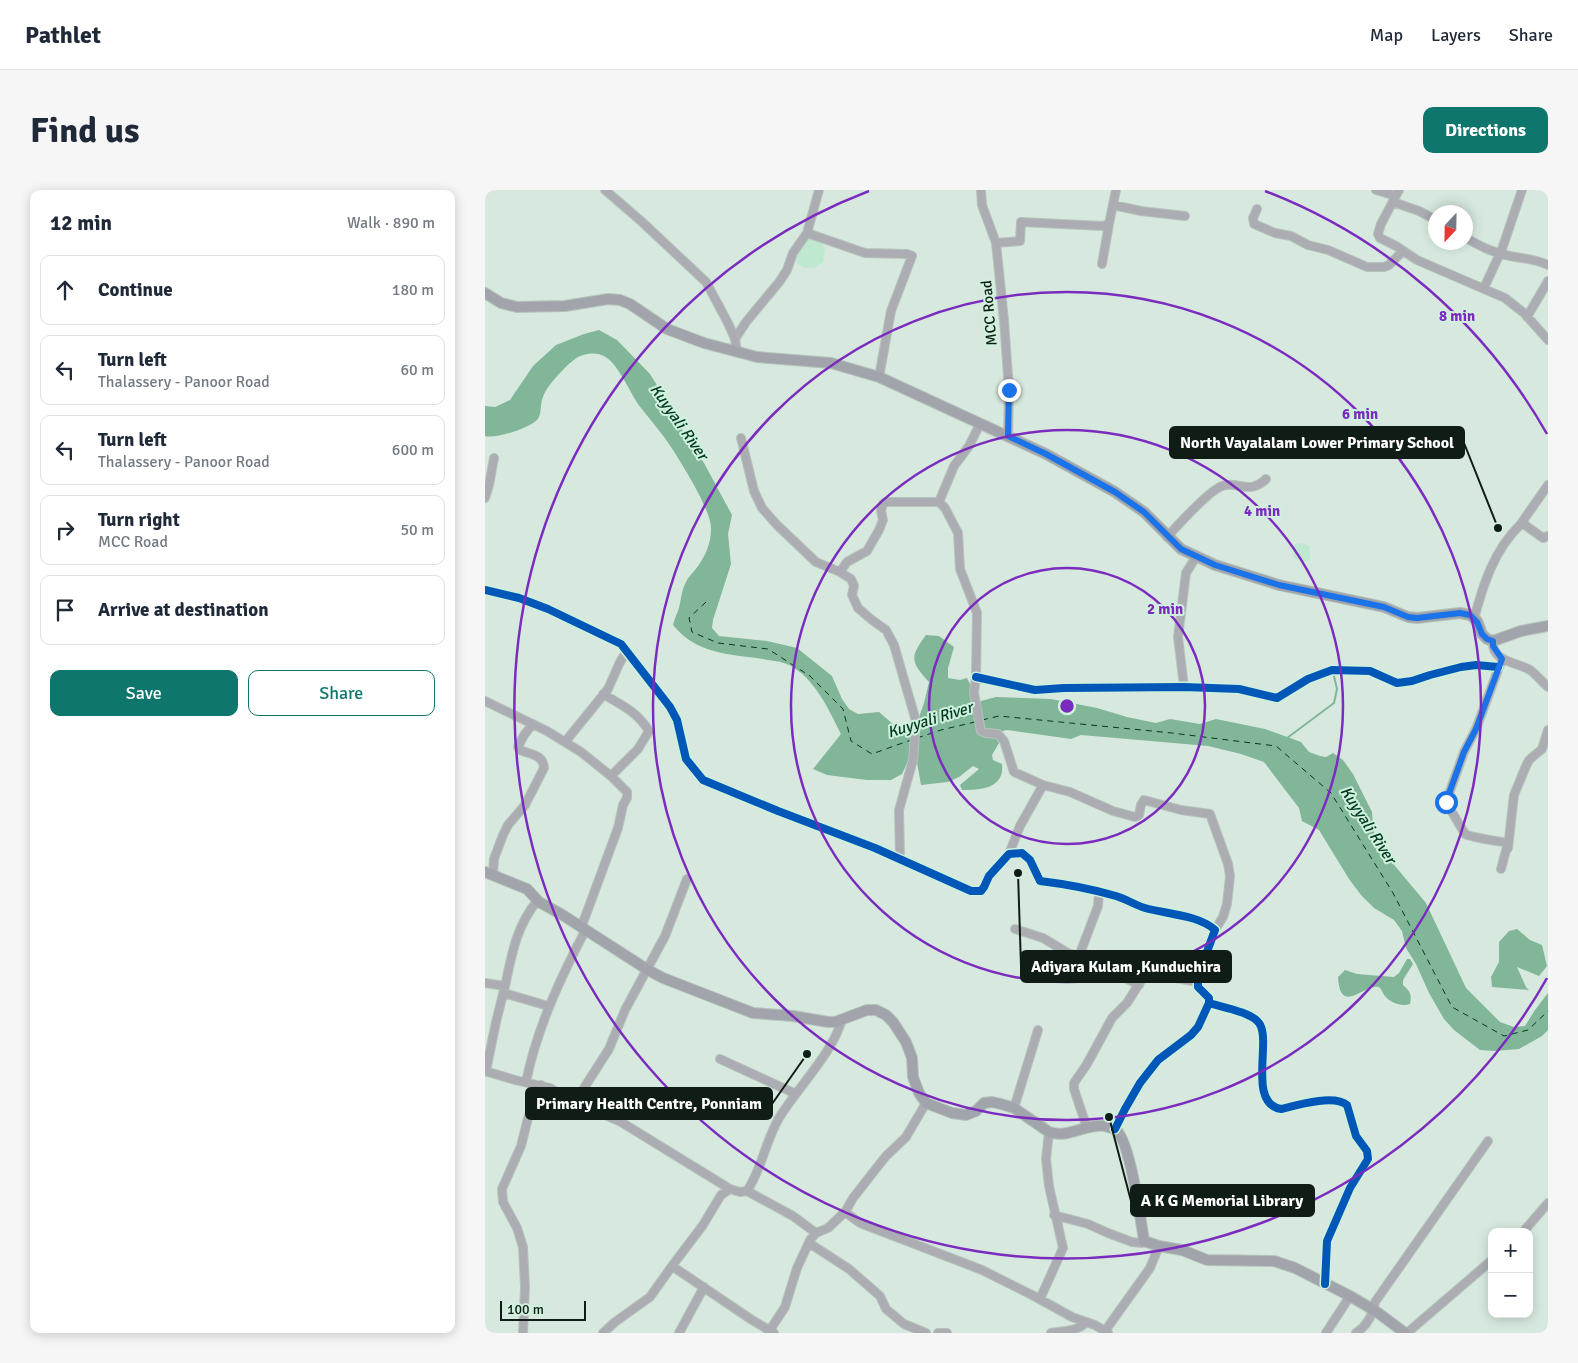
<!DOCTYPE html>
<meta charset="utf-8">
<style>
:root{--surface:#fff;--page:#f6f6f7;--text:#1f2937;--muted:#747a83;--line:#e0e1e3;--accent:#0f766e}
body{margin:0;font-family:Signika,sans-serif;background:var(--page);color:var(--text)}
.controls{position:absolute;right:15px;bottom:15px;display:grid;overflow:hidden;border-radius:10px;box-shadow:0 2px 12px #0003}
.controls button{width:45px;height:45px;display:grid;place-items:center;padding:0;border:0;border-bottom:1px solid var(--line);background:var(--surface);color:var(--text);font:25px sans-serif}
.compass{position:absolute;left:943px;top:15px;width:45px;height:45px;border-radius:50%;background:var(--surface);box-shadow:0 2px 12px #0003;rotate:202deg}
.scale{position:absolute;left:15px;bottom:12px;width:86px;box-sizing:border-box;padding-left:5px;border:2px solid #101d16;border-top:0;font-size:14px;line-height:18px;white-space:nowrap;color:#101d16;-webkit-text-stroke:4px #cff1dd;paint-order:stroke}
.stop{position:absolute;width:15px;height:15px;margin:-11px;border:4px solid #1a73e8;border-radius:50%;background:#fff}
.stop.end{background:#1a73e8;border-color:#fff;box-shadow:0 1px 5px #0008}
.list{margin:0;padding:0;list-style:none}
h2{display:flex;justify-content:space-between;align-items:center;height:65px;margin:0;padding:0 20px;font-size:21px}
h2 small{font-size:16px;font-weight:400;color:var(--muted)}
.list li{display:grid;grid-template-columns:32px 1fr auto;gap:15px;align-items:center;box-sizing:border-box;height:70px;margin:0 10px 10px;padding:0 10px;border:1px solid var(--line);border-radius:10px}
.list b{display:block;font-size:19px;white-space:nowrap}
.list p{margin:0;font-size:16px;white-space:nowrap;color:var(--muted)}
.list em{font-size:16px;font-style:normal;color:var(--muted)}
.actions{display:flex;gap:10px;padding:15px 20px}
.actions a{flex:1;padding:11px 0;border:1px solid var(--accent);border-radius:10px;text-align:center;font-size:18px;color:var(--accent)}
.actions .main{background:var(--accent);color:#fff}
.icon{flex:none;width:28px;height:28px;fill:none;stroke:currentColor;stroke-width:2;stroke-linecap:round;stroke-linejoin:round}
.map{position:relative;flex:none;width:1063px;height:1143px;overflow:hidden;border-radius:10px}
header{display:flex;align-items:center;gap:30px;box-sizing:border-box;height:70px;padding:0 25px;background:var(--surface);border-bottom:1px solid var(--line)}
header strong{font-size:24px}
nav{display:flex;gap:28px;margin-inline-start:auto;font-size:18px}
.intro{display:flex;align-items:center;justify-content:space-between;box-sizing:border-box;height:120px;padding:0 30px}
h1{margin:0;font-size:35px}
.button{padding:12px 22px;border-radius:10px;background:var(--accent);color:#fff;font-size:18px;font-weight:700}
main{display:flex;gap:30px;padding:0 30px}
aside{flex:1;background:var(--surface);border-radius:10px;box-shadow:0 2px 12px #0003}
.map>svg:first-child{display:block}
.green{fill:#bee9d0}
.water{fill:#81b699}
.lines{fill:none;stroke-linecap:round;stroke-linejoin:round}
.stream{stroke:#81b699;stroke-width:2}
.ferry{stroke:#003a22;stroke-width:1;stroke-dasharray:6 5;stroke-linecap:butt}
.minor-casing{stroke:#b5c3bb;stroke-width:10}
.major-casing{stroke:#b5c3bb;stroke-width:12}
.minor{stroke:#acadb3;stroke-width:8}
.major{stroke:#a2a4ab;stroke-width:10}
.cycleway-casing{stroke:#cff1dd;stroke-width:11}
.cycleway{stroke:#0057b8;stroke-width:8}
.route{stroke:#1a73e8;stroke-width:6}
.ring{fill:none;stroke:#7b2cbf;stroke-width:2.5}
.labels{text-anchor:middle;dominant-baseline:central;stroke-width:4;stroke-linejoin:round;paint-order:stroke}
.street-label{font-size:15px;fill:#101d16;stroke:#cff1dd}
.water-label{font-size:16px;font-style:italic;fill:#003a22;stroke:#cff1dd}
.centre{fill:#7b2cbf;stroke:#cff1dd;stroke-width:2.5}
.ring-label{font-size:15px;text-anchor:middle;font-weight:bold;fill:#7b2cbf;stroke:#cff1dd;stroke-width:4;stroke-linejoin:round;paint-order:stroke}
.leader{fill:none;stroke:#101d16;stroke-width:2}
.callout-dot{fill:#101d16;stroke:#cff1dd;stroke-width:2}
.callout{fill:#101d16;stroke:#101d16;stroke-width:2}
.callout-label{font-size:16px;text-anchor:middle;font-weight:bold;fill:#fff}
</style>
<header>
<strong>Pathlet</strong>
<nav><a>Map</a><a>Layers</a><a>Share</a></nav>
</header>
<div class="intro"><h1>Find us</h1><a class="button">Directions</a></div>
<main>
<aside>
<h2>12 min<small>Walk · 890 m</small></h2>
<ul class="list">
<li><svg class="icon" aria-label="ahead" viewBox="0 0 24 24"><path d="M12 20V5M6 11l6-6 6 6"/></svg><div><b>Continue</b></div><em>180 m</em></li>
<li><svg class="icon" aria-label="left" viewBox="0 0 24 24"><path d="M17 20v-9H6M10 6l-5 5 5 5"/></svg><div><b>Turn left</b><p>Thalassery - Panoor Road</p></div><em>60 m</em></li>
<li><svg class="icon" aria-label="left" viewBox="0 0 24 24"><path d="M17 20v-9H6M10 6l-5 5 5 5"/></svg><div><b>Turn left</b><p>Thalassery - Panoor Road</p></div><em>600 m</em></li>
<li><svg class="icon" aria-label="right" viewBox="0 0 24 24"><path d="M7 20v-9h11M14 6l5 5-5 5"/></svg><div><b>Turn right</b><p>MCC Road</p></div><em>50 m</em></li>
<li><svg class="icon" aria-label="arrive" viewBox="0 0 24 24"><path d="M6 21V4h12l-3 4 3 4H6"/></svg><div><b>Arrive at destination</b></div></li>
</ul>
<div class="actions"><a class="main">Save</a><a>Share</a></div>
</aside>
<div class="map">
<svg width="1063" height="1143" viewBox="0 0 1063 1143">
<rect width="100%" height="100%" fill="#d7e9de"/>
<!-- green -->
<path class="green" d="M325,46L335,49L340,59L338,72L329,78H319L312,73L310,63L316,53Z
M817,353L824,356L825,370L817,372L809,368L808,361L810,354Z"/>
<!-- water -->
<path class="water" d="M114,140L132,150L165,184L188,221L204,253L219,273L247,325L243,344L246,374L228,430L227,438L234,446L282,451L312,458L347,486L357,509L364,519L373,524L394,522L408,534L422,538L432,533L439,513L444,492C426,472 424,468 441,445L454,446L469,457L463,478V488L475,490L482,488L486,496L495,542L510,546L514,553L507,565L508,570L517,574C520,598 496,600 477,600L475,595L494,579L488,576L474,587L463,592L436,595L431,567L424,569L417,584L406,590H382L342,585L328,579L356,544C344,520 329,487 304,475C296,471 287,471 278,469C244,464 211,464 188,435C189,430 191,426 193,421C196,412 196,401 201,392C203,387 207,384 210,380C220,367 226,355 226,338C226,320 197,274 186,257C177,243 166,231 156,218C145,204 134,174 119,166C111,162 101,163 93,167C83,173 62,195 58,207C55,213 57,222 53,229C45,238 11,249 0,246V216L10,217L25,210L48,176L71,155L99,144Z
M511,507L566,509L612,518L642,527L671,533L685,529L715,534L731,529L780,539L816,552L824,562L835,566L841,567L848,563L858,570L868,584L887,622L888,639L895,658L941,713L981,798L1015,832L1029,837L1040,836L1050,820L1063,803V840L1057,846L1034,859L1010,861L995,860L969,840L959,829L944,803L931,774L921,758L917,741L909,730L889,718L876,705L864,689L834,640L817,631L814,618L779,572L756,564L723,556L596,545L586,549L522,540L514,542L500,541L492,512Z
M1032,739L1045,750L1057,755L1062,776L1054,786L1032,777L1041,797L1044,800L1007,797L1006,787L1014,772V752L1024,741Z
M922,769H925L928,774L918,790V795C925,801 927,805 925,814C916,817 906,813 900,806C897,803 897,798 893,797C880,793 855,827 853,787L860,780L872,784L909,787L914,783Z"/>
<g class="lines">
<!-- stream -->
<path class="stream" d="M802,548L849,513L852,499L848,482"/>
<!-- ferry -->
<path class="ferry" d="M221,412L204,428L207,442L233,453L283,459L325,486L358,519L366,551L387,564L426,550
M497,530L514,526L687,543L791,556L846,603L908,703L967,817L1019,846L1043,840L1063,821
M432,548L456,540L490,532"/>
<!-- minor casing -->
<g class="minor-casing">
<path id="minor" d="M120,0L156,31L221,92L243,133L250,149L252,162
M496,0L497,15L511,53L519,130L524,200L523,246
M891,0L911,6
M914,0L896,34L893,44L895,48L911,56L932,70L1020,108L1039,123L1063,150
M908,12L934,21L951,30
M628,15L656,21L700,26
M772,19L768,28L769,34L790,43L806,46L823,55L843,60L882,77H899L904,75L918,61
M624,34L631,0
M322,43L380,63L422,64L427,66L406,121L394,187
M981,48C995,56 1008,63 1025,66C1040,69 1048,68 1063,75
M511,53L535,51L536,32L618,36L624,34L617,74
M999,98L1017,59L1037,0
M1042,127L1063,91
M250,149L261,132L295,91L302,80L308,63L322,43L334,0
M256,248L269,301L277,318L292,335L331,372L355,382L366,389L369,396L367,405L373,418L387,430L401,440L409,455L431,531L428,570L414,620L415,669
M0,308L4,295L9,268
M454,312L469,276L484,256L495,234
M1035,335L1063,295
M682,347C692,336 725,300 737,296C754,290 763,306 781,289
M355,382L362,372L382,361L394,340L398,330L396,321L398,314L401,312H454L460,318L473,343L475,379L492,423L491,487L489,503L496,541L501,543L513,544L519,551L529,582L558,595L585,602L628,621L650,627L654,625L656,615L659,610L696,620L725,624L743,674L745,686L742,714L738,727L730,740
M0,400L34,408L63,419L136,454L185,517L192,530L201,569L218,590L293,621L390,658L486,701H496L499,697L504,686L524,664L537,663L545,670L555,691C580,694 607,699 631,706C641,709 650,715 660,718C681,724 714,725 730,740L713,786V797L724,808V813L713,837L706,845L673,870L655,893L640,919L630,939
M989,429C998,395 1009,360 1035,335H1040L1058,348L1063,346
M1008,451C1006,472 1032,472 1045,480C1052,485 1057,492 1063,497
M491,487L550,500L579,498L699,497L754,499L792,508L823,489L847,480L885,481L912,493L927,491L945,485L976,477L991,475L1013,477
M699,497L693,447L701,383L711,367
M0,511L62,541L96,562L126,586
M80,552L123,499L135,472L142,461
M1023,658L1029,605L1041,576L1044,570L1057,559L1063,540
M524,664L535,636L558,595
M1016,679L1023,653C1013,651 988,648 980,644L961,612L979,562L991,539L1017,469
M8,684L9,669L18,645L23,635L40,615L59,578C58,564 46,565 35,560L33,557L39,545L48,534
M96,738L133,638L138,615L142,608V602L126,586L153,559L164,541C151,521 138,516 118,504
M530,739L558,748L583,763L603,769L654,795
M594,766L613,716L614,702
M0,793L20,796C27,764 31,737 52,711
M19,803L63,816
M724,813C737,817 766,822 774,833C787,849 762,914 796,919C812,915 849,904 862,915L871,946L882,961L883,969L865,998L842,1051L840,1094
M235,869L311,904
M0,881L30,890L65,898L90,912L136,932L245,999
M1,881L11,832L20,796
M41,892C52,838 75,789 100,741
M90,912L124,859L140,820L180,746L202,689
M529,918L553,840
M602,938L589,899V893L602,874L627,828L642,813L659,786L674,785L713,792
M262,1001L308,1026L331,1043
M360,1022L375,1033L497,1080L547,1105L587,1127L610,1135L623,1143
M569,1025L603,1034L623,1043L647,1052L657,1053L659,1051
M1038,1042L1063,1013
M324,1053L364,1079L395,1106L401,1119L419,1134L441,1143
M187,1076L218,1035L236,1005L245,999L255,1002L262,1001C277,979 280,952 294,928C313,897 348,863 357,829
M555,1109L578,1058L564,996L561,969L564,942
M620,1141L665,1078L674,1056
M38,1143L40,1097L38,1057L32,1038L18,1012L17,999L36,956L43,928L56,895
M118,1143L130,1132L165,1107L187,1076L267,1130L289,1143
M194,1143L219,1097
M283,1143L300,1117L312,1078L325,1050L331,1043L343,1038L360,1022L368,1008L401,966L421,947L441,913
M453,1143H462
M566,1143C581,1140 589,1143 602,1132
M841,1143L865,1106
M871,1143C883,1135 888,1125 890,1112L1003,951
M922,1143L1007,1070"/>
</g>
<!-- major casing -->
<g class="major-casing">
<path id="major" d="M0,103L16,113L32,117L80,116L123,109L135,110L145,114L182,139L219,153L272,167L346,173L394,187L561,264L630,302L659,322L696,359L730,375L794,395L899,417L923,427L932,428L975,423L985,425L992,431L997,444L1002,449L1008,451L1036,441L1063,436
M0,682L42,699L54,712L76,724L163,780L178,788L268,823L308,826L343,832H350L382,820H391L401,825L408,832L421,852L427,868L428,887L434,903L441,913L467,923L481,925L491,921L499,913L507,912L516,914L529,918L564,942C583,949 601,933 620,936C623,937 629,938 631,940C645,951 656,1031 659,1051L674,1056L697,1060L722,1070L789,1071L810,1078L865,1106L892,1122L920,1143"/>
</g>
<!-- minor -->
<use href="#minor" class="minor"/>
<!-- major -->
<use href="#major" class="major"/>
<!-- cycleway casing -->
<g class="cycleway-casing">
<path id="cycleway" d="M0,400L34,408L63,419L136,454L185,517L192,530L201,569L218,590L293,621L390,658L486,701H496L499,697L504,686L524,664L537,663L545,670L555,691C580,694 607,699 631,706C641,709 650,715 660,718C681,724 714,725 730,740L713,786V797L724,808V813L713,837L706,845L673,870L655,893L640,919L630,939
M491,487L550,500L579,498L699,497L754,499L792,508L823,489L847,480L885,481L912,493L927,491L945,485L976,477L991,475L1013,477
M724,813C737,817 766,822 774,833C787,849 762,914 796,919C812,915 849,904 862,915L871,946L882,961L883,969L865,998L842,1051L840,1094"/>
</g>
<!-- cycleway -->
<use href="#cycleway" class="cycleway"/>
</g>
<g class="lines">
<!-- route -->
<path class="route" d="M524,200L523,246L561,264L630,302L659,322L696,359L730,375L794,395L899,417L923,427L932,428L975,423L985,425L992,432L997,444L1002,449L1008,451V456L1017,469L991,539L979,562L961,612"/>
</g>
<!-- distance rings -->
<g class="ring">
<circle cx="582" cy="516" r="138"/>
<circle cx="582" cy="516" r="276"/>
<circle cx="582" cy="516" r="414"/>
<path d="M1062 788A552 552 0 1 1 384 1M780 1A552 552 0 0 1 1062 244"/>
</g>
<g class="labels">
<!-- street labels -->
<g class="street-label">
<text transform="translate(504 123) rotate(-95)">MCC Road</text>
</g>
<!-- water labels -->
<g class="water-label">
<text transform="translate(194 232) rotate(55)">Kuyyali River</text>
<text transform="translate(445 530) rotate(-17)">Kuyyali River</text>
<text transform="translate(883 635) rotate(57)">Kuyyali River</text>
</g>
</g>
<circle cx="582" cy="516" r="8" class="centre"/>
<g class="ring-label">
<text x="972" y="131">8 min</text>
<text x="875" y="229">6 min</text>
<text x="777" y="326">4 min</text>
<text x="680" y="424">2 min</text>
</g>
<!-- callouts -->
<path class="leader" d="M1013 338L979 253M533 683L536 776M322 864L287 914M624 927L646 1011"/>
<g class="callout-dot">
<circle cx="1013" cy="338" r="5"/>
<circle cx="533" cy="683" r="5"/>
<circle cx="322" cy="864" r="5"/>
<circle cx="624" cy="927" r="5"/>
</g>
<g class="callout">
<rect x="685" y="237" width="294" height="31" rx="5"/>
<rect x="536" y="761" width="210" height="31" rx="5"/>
<rect x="41" y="898" width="246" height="31" rx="5"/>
<rect x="646" y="995" width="183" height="31" rx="5"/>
</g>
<g class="callout-label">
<text x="832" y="258">North Vayalalam Lower Primary School</text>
<text x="641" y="782">Adiyara Kulam ,Kunduchira</text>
<text x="164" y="919">Primary Health Centre, Ponniam</text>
<text x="737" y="1016">A K G Memorial Library</text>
</g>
</svg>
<div class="controls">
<button>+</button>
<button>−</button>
</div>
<svg class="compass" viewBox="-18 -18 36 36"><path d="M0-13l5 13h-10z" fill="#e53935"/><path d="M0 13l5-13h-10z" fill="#747a83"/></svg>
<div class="scale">100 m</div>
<div class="stop" style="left:961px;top:612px"></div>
<div class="stop end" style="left:524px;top:200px"></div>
</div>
</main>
